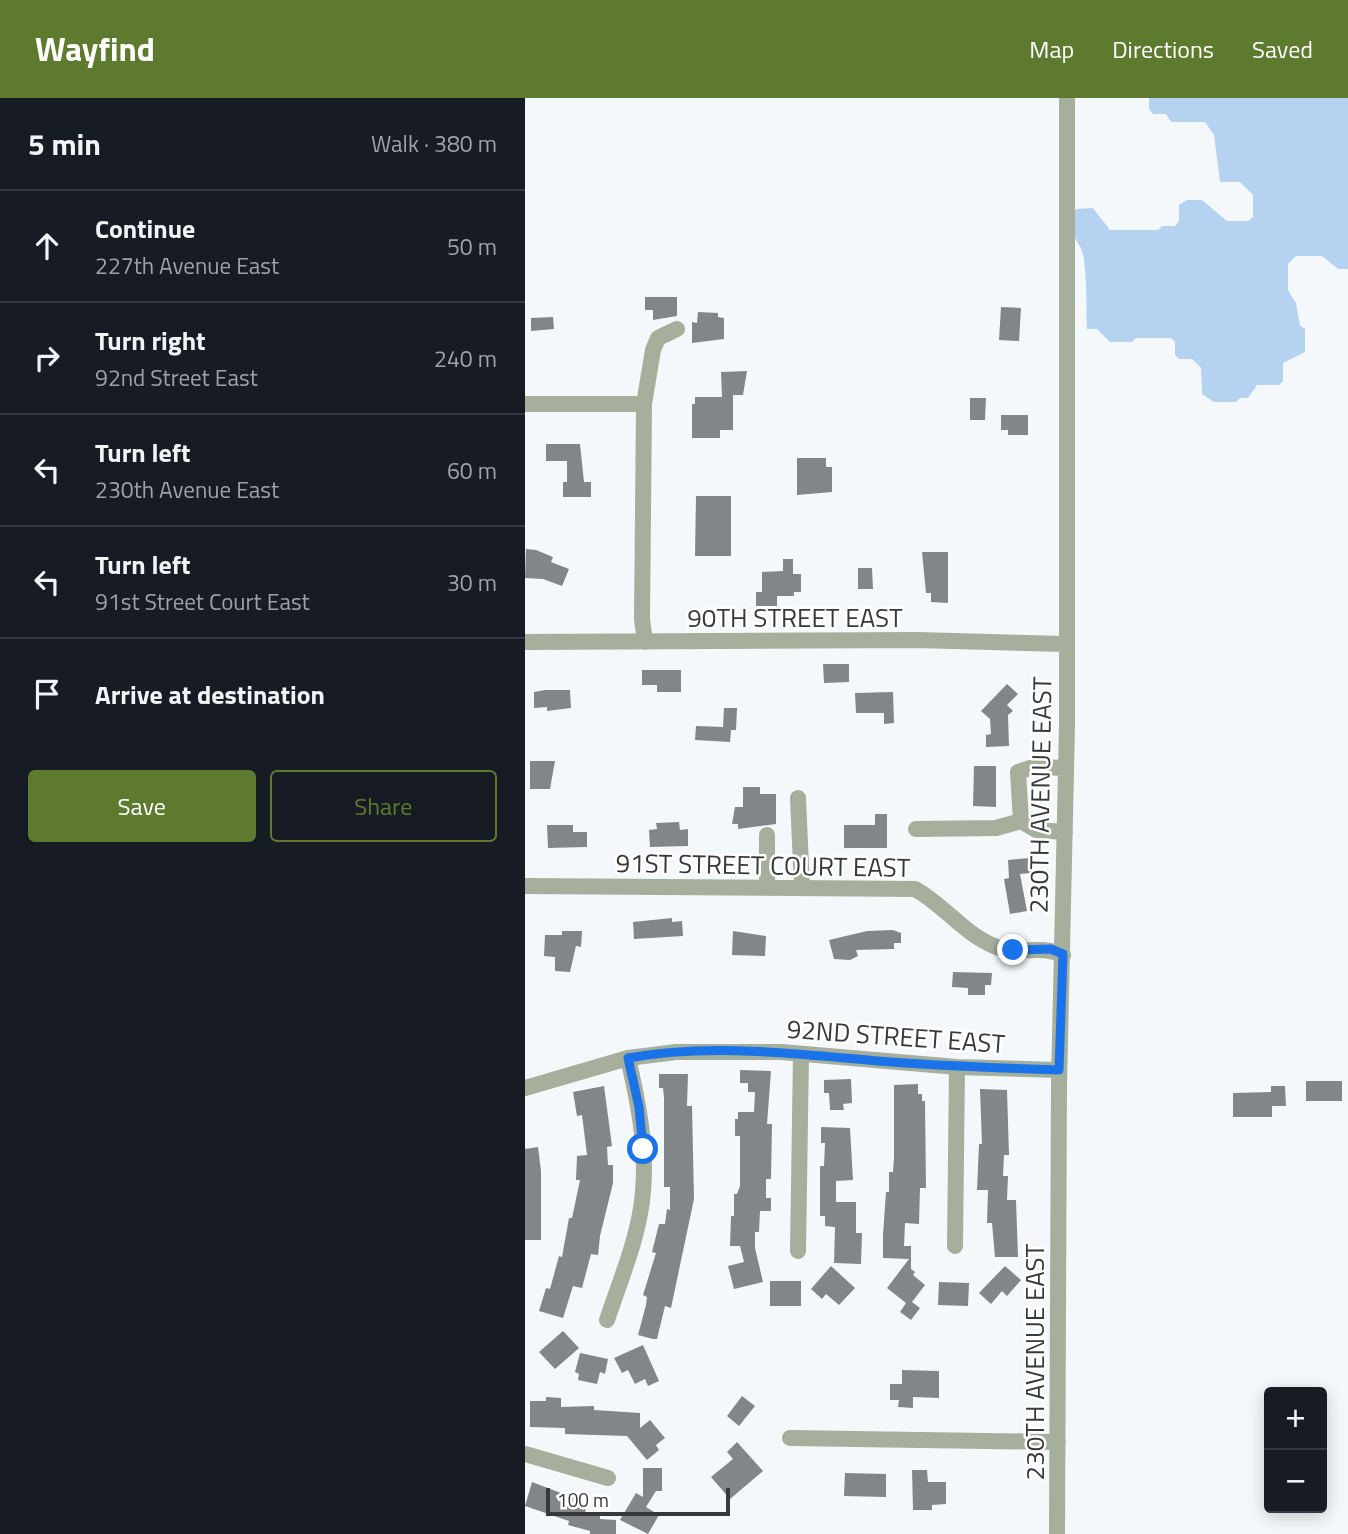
<!DOCTYPE html>
<meta charset="utf-8">
<style>
:root{--surface:#171b24;--page:#20242c;--text:#f1f3f6;--muted:#9ea1a6;--line:#363941;--accent:#5d7a2f}
body{margin:0;font-family:"Titillium Web",sans-serif;background:var(--page);color:var(--text)}
.controls{position:absolute;right:21px;bottom:21px;display:grid;overflow:hidden;border-radius:7px;box-shadow:0 4px 18px #0003}
.controls button{width:63px;height:63px;display:grid;place-items:center;padding:0;border:0;border-bottom:2px solid var(--line);background:var(--surface);color:var(--text);font:35px sans-serif}
.scale{position:absolute;left:21px;bottom:18px;width:184px;box-sizing:border-box;padding-left:7px;border:4px solid #38393a;border-top:0;font-size:19px;line-height:24px;white-space:nowrap;color:#38393a;-webkit-text-stroke:5px #fff;paint-order:stroke}
.stop{position:absolute;width:21px;height:21px;margin:-16px;border:5px solid #1a73e8;border-radius:50%;background:#fff}
.stop.end{background:#1a73e8;border-color:#fff;box-shadow:0 2px 7px #0008}
.list{margin:0;padding:0;list-style:none}
h2{display:flex;justify-content:space-between;align-items:center;height:91px;margin:0;padding:0 28px;font-size:30px}
h2 small{font-size:23px;font-weight:400;color:var(--muted)}
.list li{display:grid;grid-template-columns:46px 1fr auto;gap:21px;align-items:center;box-sizing:border-box;height:112px;padding:0 28px;border-top:2px solid var(--line)}
.list b{display:block;font-size:26px;white-space:nowrap}
.list p{margin:0;font-size:23px;white-space:nowrap;color:var(--muted)}
.list em{font-size:23px;font-style:normal;color:var(--muted)}
.actions{display:flex;gap:14px;padding:21px 28px}
.actions a{flex:1;padding:16px 0;border:2px solid var(--accent);border-radius:7px;text-align:center;font-size:24px;color:var(--accent)}
.actions .main{background:var(--accent);color:#fff}
.icon{flex:none;width:38px;height:38px;fill:none;stroke:currentColor;stroke-width:2;stroke-linecap:round;stroke-linejoin:round}
.map{position:relative;flex:none;width:823px;height:1436px;overflow:hidden}
header{display:flex;align-items:center;gap:42px;box-sizing:border-box;height:98px;padding:0 35px;background:var(--accent);color:#fff}
header strong{font-size:33px}
nav{display:flex;gap:38px;margin-inline-start:auto;font-size:24px}
main{display:flex}
aside{flex:1;background:var(--surface)}
.map>svg:first-child{display:block}
.green{fill:#b5d3f1}
.building{fill:#838689}
.lines{fill:none;stroke-linecap:round;stroke-linejoin:round}
.minor{stroke:#a6ae9c;stroke-width:16}
.route{stroke:#1a73e8;stroke-width:9}
.labels{text-anchor:middle;dominant-baseline:central;stroke-width:5;stroke-linejoin:round;paint-order:stroke}
.street-label{font-size:26px;fill:#38393a;stroke:#fff}
</style>
<header>
<strong>Wayfind</strong>
<nav><a>Map</a><a>Directions</a><a>Saved</a></nav>
</header>
<main>
<aside>
<h2>5 min<small>Walk · 380 m</small></h2>
<ul class="list">
<li><svg class="icon" aria-label="ahead" viewBox="0 0 24 24"><path d="M12 20V5M6 11l6-6 6 6"/></svg><div><b>Continue</b><p>227th Avenue East</p></div><em>50 m</em></li>
<li><svg class="icon" aria-label="right" viewBox="0 0 24 24"><path d="M7 20v-9h11M14 6l5 5-5 5"/></svg><div><b>Turn right</b><p>92nd Street East</p></div><em>240 m</em></li>
<li><svg class="icon" aria-label="left" viewBox="0 0 24 24"><path d="M17 20v-9H6M10 6l-5 5 5 5"/></svg><div><b>Turn left</b><p>230th Avenue East</p></div><em>60 m</em></li>
<li><svg class="icon" aria-label="left" viewBox="0 0 24 24"><path d="M17 20v-9H6M10 6l-5 5 5 5"/></svg><div><b>Turn left</b><p>91st Street Court East</p></div><em>30 m</em></li>
<li><svg class="icon" aria-label="arrive" viewBox="0 0 24 24"><path d="M6 21V4h12l-3 4 3 4H6"/></svg><div><b>Arrive at destination</b></div></li>
</ul>
<div class="actions"><a class="main">Save</a><a>Share</a></div>
</aside>
<div class="map">
<svg width="823" height="1436" viewBox="0 0 823 1436">
<rect width="100%" height="100%" fill="#f4f8fb"/>
<!-- green -->
<path class="green" d="M624,0H823V171H813L797,158H771L763,166V192L771,205L775,227L780,231V254L758,265V283L754,287H732L723,300H715L711,304H689L677,296L676,270L667,261H654L650,257V244L646,240H611L607,244H585L572,231H562C561,208 562,185 559,162C557,139 539,142 551,111L568,110L585,132H633L637,128H650L654,123V107L662,102H677L702,123H723L728,119V97L715,84H695L689,37L680,24H646L641,16H628L624,11Z"/>
<!-- building -->
<path class="building" d="M120,199H152V218L128,222V212H120Z
M476,209L496,210L494,243L474,242Z
M173,214L193,215V219L199,220V241L167,245V224L172,225Z
M28,219L29,231L6,233V220Z
M222,273L218,297H208V332H195V340H167V306H170V299H197L196,274Z
M445,300H461L460,322H445Z
M476,317H503V337H483V332H476Z
M21,346H55L59,384H66V399H38V384H42V363H21Z
M272,360H301V369H307V394L272,397Z
M171,398H206V458H170Z
M1,451L11,452L28,459L26,464L44,471L37,488L18,481L0,480Z
M397,454H423V505L406,504V495H401Z
M258,461H268V476H276V494H269V498H252V508H231V494H237V474L258,473Z
M333,470H347L348,491H333Z
M298,566H324V584L299,585Z
M117,572H156V594H132V587H117Z
M482,586L493,596L482,607L488,613L483,617L484,648L461,649V637L466,636L465,621L456,613Z
M20,592H45L46,610L22,613V609L9,610V594Z
M368,594L369,625L359,626V615H331L330,595Z
M199,610H212L211,632H206L205,644L170,642L171,628L198,629Z
M5,663H30L25,691H5Z
M449,668H471V709L448,708Z
M218,689H235V696H251V726L213,731V726H207L210,709H218Z
M350,716H362V750H319V727H350Z
M154,724L155,732L163,731V748L125,749L124,732L132,731L131,725Z
M22,727H48V734H62V749L23,750Z
M504,760L506,775L495,776L502,813L485,816L479,781L484,780L483,762Z
M147,820V824L157,823L158,838L109,841L108,824Z
M368,832L376,835V845H369V851L331,852L333,858L325,862L309,861L304,842L342,833Z
M37,833H57L56,849L51,848L45,874L30,873V859L19,858L20,837H37Z
M208,833L241,838L240,858L207,857Z
M428,874L467,875L466,887H460V897H443V890L427,889Z
M215,972L246,973L242,1026H247L246,1081H241V1100H246V1113H235L234,1134H230V1150L238,1184L209,1191L203,1168L219,1164L215,1148H205L206,1118H209V1096H212L215,1088V1038H210V1021H213V1014H229L230,994H223V985H215Z
M134,976H163L162,1008H167L169,1101L146,1210L140,1208L132,1241H128L113,1237L121,1207L122,1199L118,1197L131,1155L127,1154L134,1126H140L142,1111L145,1112V1089H139V1000L138,990H134Z
M326,981L327,1005L318,1006L319,1012H305L304,995H299V982Z
M781,983H817V1003H781Z
M393,986V996H397V1003H400L401,1090H395L394,1126L380,1125L379,1148H386V1171L390,1174L388,1177L400,1187L387,1204L395,1210L386,1222L375,1214L381,1205L362,1190L384,1161L358,1160V1137L361,1094H364V1074H368L369,1059V987Z
M79,988L87,1048L82,1049L83,1067H88V1085L75,1138L73,1157L66,1156L57,1190L48,1188L38,1220L14,1213L21,1190L25,1191L34,1158L37,1159L44,1120H47L55,1082H51L52,1058L62,1057L57,1017L52,1018L48,994Z
M746,988H760L761,1008H747V1019H708V995L746,994Z
M455,991L482,992L484,1057H479L478,1078H483L482,1102H491L493,1159H470L467,1125H462L463,1092H452L454,1046H457Z
M296,1029L325,1030L328,1082L311,1083V1104H331V1135H337L336,1166L309,1165L310,1129L300,1128V1118H295V1068H299L300,1045H296Z
M13,1049L16,1073V1142H0V1051Z
M306,1168L330,1190L314,1207L301,1196L297,1201L286,1191Z
M480,1168L496,1182L482,1198L477,1193L466,1206L454,1195Z
M245,1183H276V1208H245Z
M414,1184L444,1185L443,1208L413,1207Z
M38,1233L54,1250L30,1271L14,1254Z
M118,1247L134,1283L123,1288L120,1281L110,1286L103,1272L97,1275L89,1260Z
M55,1255L83,1261L80,1276L75,1274L72,1286L53,1282L54,1276L50,1274Z
M377,1272L414,1273V1300L388,1299V1310L373,1309L374,1302H365V1286H377Z
M217,1298L230,1308L214,1328L202,1318Z
M21,1299L36,1300V1309L69,1308V1312L115,1315V1330L125,1322L140,1340L131,1347L134,1352L122,1362L102,1338L40,1336V1330L5,1329V1303H21Z
M212,1344L238,1373L205,1401L186,1379L208,1361L202,1354Z
M118,1370H137V1393H131L121,1409L134,1417L123,1436L95,1422L111,1395L118,1399Z
M387,1372H402L403,1384H421V1406L407,1407V1412H388Z
M320,1375L361,1376V1399L319,1398Z
M7,1384L49,1400L47,1406L61,1410L60,1415L75,1416V1421L91,1422V1436H65V1433L43,1427L44,1423L0,1408Z"/>
<g class="lines">
<!-- minor -->
<path class="minor" d="M0,306H119
M0,544L391,542L540,546
M120,544L117,521L119,306L128,252L133,240L152,231
M273,700L277,790
M391,731L471,730L496,723
M540,734L511,732L496,723L493,674L508,669L541,670
M242,737V789
M0,788L390,791C419,807 438,835 469,848C491,858 515,846 538,857
M0,990L103,960L151,954H256L432,969L534,972
M430,1148L432,969
M273,1153L276,956
M82,1222C96,1180 115,1136 118,1093C122,1047 113,1004 103,960
M265,1340L533,1344
M0,1356L83,1380
M532,1436L534,985L542,628V0"/>
</g>
<g class="lines">
<!-- route -->
<path class="route" d="M118,1051L114,1009L103,960C185,945 271,956 353,963C414,968 474,970 534,972L538,856L526,851L488,852"/>
</g>
<g class="labels">
<!-- street labels -->
<g class="street-label">
<text x="270" y="519">90TH STREET EAST</text>
<text transform="translate(515 697) rotate(-89)">230TH AVENUE EAST</text>
<text transform="translate(238 767) rotate(1)">91ST STREET COURT EAST</text>
<text transform="translate(371 938) rotate(4)">92ND STREET EAST</text>
<text transform="translate(509 1264) rotate(-90)">230TH AVENUE EAST</text>
</g>
</g>
</svg>
<div class="controls">
<button>+</button>
<button>−</button>
</div>
<div class="scale">100 m</div>
<div class="stop" style="left:118px;top:1051px"></div>
<div class="stop end" style="left:488px;top:852px"></div>
</div>
</main>
